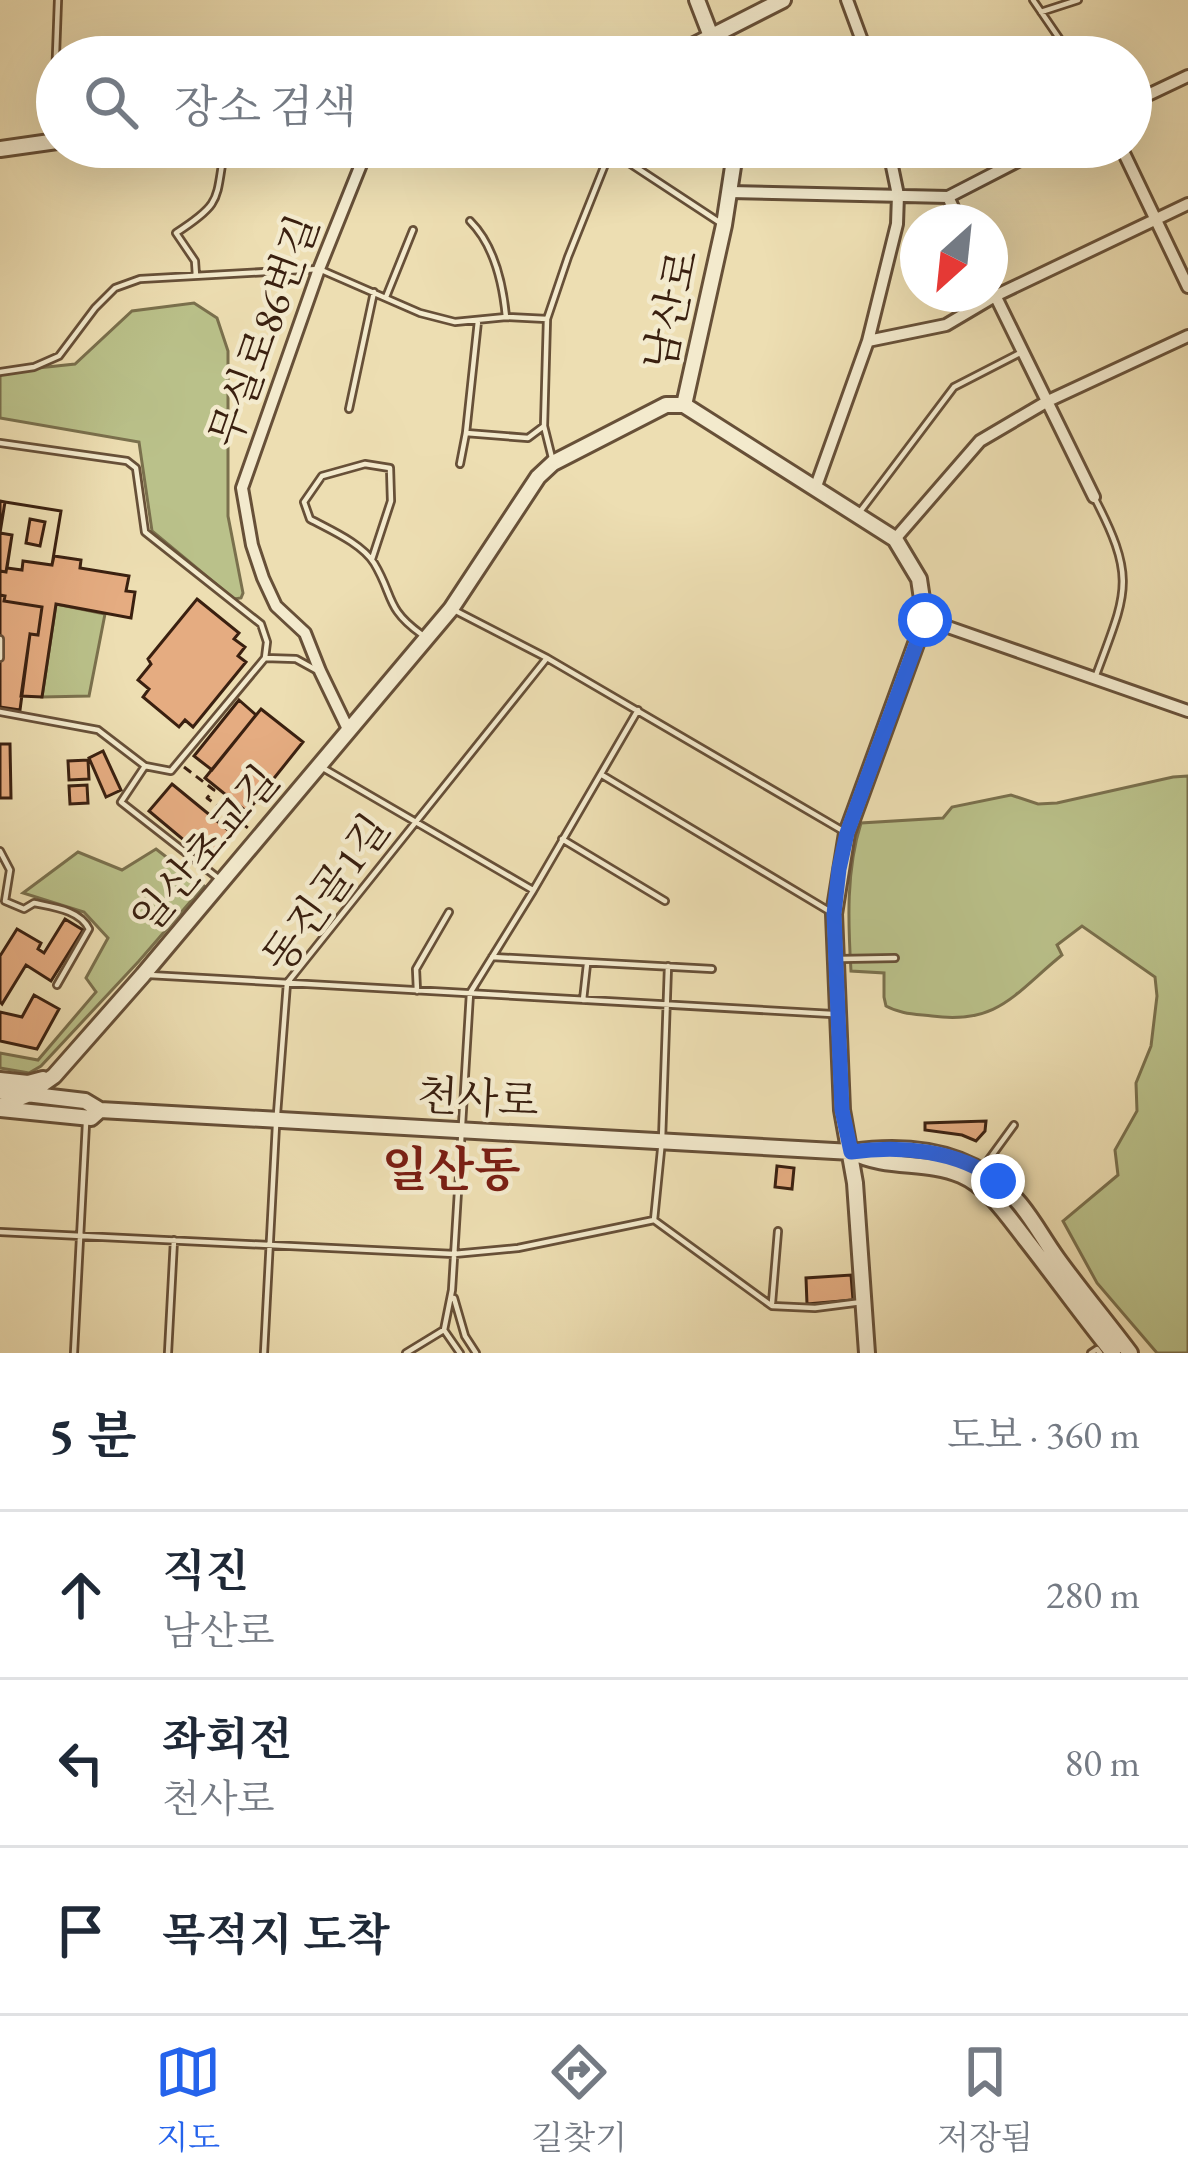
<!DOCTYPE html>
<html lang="ko">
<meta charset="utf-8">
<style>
:root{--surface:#fff;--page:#f6f6f7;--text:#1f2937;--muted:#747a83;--line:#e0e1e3;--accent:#2563eb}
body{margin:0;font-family:"EB Garamond","Noto Serif KR",serif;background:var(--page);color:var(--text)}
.compass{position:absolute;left:900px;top:204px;width:108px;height:108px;border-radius:50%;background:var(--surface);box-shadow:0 12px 48px #0002;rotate:207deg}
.stop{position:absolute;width:36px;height:36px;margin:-27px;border:9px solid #2563eb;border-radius:50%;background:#fff}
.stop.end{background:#2563eb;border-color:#fff;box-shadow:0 3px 12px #0008}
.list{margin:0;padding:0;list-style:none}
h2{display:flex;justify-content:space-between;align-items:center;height:156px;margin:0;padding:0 48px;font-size:51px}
h2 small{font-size:39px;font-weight:400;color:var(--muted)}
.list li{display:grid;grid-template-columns:78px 1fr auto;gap:36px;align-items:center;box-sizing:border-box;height:168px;padding:0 48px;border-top:3px solid var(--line)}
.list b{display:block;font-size:45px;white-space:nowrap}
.list p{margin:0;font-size:39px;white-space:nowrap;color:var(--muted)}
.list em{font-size:39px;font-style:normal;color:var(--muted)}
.icon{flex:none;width:66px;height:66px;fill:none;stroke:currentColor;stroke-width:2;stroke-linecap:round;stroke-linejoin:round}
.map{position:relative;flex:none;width:1188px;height:1353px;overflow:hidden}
.search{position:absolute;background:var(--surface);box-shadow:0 12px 48px #0002;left:36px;right:36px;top:36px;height:132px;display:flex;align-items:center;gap:30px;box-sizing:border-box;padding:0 42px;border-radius:66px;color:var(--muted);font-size:45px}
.sheet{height:660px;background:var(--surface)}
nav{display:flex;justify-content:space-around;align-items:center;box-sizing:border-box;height:168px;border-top:3px solid var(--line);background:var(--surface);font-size:33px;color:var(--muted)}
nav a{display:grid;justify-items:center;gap:6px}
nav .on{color:var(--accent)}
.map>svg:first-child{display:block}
.green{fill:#bac18a;stroke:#7a704d;stroke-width:3}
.building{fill:#e5ac81;stroke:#3a2010;stroke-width:3;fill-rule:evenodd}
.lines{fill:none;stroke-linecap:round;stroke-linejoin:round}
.service-casing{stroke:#675038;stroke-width:10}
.minor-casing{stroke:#675038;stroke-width:16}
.tertiary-casing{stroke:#675038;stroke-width:20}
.path{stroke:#3a2010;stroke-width:3;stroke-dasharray:9 6;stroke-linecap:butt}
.service{stroke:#f3eacd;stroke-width:4.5}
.minor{stroke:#f3eacd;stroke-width:10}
.tertiary{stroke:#f3eacd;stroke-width:14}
.route{stroke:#2563eb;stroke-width:15}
.labels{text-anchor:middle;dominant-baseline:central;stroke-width:9;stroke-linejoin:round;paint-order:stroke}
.street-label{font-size:42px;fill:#3a2010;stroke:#f3eacd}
.quarter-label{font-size:48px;font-weight:bold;fill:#7a1f14;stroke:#f3eacd}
</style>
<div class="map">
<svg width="1188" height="1353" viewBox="0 0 1188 1353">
<rect width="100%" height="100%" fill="#eddeb2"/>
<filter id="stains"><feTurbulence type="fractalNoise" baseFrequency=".00167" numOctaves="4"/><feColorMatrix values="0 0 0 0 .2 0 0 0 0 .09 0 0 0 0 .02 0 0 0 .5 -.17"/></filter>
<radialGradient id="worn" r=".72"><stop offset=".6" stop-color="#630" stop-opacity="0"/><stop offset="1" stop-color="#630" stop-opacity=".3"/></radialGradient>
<!-- green -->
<path class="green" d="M194,303L217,318L228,351V516L243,593L241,598L234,599L152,531L139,442L0,418V372L75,364L132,311Z
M56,604L105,614L89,696L42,697Z
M1188,776V1353H1157L1097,1283L1063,1221L1118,1175L1115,1150L1137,1111L1136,1083L1151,1046L1157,996L1155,977L1082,926L1057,945L1062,955C1015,993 998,1025 932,1016C916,1014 900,1014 886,1006L884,997V973L851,971C848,922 846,870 861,823L943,818L952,807L1011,795L1038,804L1057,803L1173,777Z
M156,849L204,886L139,961L41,1066L29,1073L0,1068V1053L38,1060L96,992L86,978L108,938L84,912L23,893L78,852L122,870Z"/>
<!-- building -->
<path class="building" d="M0,501L5,502L0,533L12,535L7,568L22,570L23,561L52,565L54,556L81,560L80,568L129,576L126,591L135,592L131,618L56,604L42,697L21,696L30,634L38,635L42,607L4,601L5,596L0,595Z
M5,502L61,511L52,565L23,561L22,570L7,568L12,535L0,533ZM30,519L45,522L40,546L26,543Z
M5,502L61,511L52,565L23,561L22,570L7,568L12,535L0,533Z
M30,519L45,522L40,546L26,543Z
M30,519L45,522L40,546L26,543Z
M0,533L12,535L6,572L0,571V574Z
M0,533L12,535L6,572L0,571Z
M0,595L5,596L4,601L42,607L38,635L30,634L20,710L0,707Z
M197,599L239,633L234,639L245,647L238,656L246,662L193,727L185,720L179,727L143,697L149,689L138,680L151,664L148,659Z
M239,700L256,715L212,770L194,756Z
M261,709L303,742L247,812L205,778Z
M0,744H10L11,798H0Z
M103,751L121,790L106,797L89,758Z
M88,760L89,779L69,780L68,761Z
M172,784L233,834L210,862L149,811Z
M87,785L88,803L70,804L69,786Z
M65,919L83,930L51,981L26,965L2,1004L0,1002V956L17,929L41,943L38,949L44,953Z
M34,995L59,1009L37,1049L0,1041V1012L22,1017Z
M986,1121L985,1131L976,1141L962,1135L925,1130V1123Z
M777,1166L794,1168L792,1189L775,1187Z
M851,1275L853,1300L807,1304L806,1278Z"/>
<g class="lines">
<!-- service casing -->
<g class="service-casing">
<path id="service" d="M1033,0L1072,57
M1041,12L1078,0
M519,57L522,50
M53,136L58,0
M605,147L719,222
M470,221C494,245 503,285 506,317
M196,276L195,261L176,233C224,202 215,200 225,147
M386,297L413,230
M0,372L34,367L59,356L95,308L115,288L140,279L319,269L420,313L455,322L506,317L547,319
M349,409L374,292
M466,433L528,438L544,426
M0,443L127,461L136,468L145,532L261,624L267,642L265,658L171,771L145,766L98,730L0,712
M552,458L544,426L547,319L568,257L610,152
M460,464L466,433L478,321
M1094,497C1138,581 1126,593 1095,678
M859,513L954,387L1022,352
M372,559L391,501L390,468L365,464L322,476L304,502L310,519C330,530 361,543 374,563C394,596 385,608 421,634
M456,611L547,658L843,831
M0,639V658
M265,658L296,659L316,670
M145,766L121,802L218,878
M323,768L531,889
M602,775L829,911
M562,839L665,901
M0,851L10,870L5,901L24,909L34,903C53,907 80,910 89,929L57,985
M492,957L712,969
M841,959L895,958
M149,975L832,1014
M417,991L416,969L449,912
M583,1000L587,964
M277,1114L287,983L547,658
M982,1169L1014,1125
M654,1220L662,1140L668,966
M0,1232L454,1254L518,1248L654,1220L772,1306L815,1308L862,1302
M454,1298L465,1336L476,1353
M772,1303L778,1231
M74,1353L86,1123
M168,1353L174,1240
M264,1353L276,1125
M406,1353L442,1331
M460,1353L444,1330L452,1290L470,993L533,891L638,710
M1091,1353L1097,1349L1100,1353"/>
</g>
<!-- minor casing -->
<g class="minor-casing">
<path id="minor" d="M847,0L868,57
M1131,103L1188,76
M1121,147L1188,287
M730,192L948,197L1045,147
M948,197L960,222
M990,285L1094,497
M868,341L946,325L995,296L1188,204
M815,489L868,341L897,224L898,195L888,147
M895,539L980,441L1048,401L1188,336
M925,619L1188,711
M348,729L320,671L305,633L276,606L263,578L252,545L242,488L319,269L368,147"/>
</g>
<!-- tertiary casing -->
<g class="tertiary-casing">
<path id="tertiary" d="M697,0L719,57
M671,57L783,0
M0,149L57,141
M684,405L895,539L919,579L925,619L847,833L834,914L842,1110L855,1183L867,1353
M684,405L724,225L736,147
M0,1080L28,1083L43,1079
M0,1091L85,1101L100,1110L852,1152C916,1143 977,1153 1020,1204C1034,1221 1044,1240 1057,1258C1080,1290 1106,1321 1130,1353
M0,1106L27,1095L54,1076L143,975L451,609L538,477L553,463L666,405H684
M0,1109L91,1118L100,1110
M852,1152C888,1170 925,1160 961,1175C989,1187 1008,1217 1027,1241C1056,1278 1083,1316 1113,1353"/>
</g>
<!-- path -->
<path class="path" d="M184,767L214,790L207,798L248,828"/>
<!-- service -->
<use href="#service" class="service"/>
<!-- minor -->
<use href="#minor" class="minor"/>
<!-- tertiary -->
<use href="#tertiary" class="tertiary"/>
</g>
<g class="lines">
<!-- route -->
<path class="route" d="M925,620L847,833L839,869L834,914L838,1014L842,1110L851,1152C900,1145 958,1150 998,1181"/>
</g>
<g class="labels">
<!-- street labels -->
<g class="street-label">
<text transform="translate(671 310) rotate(-78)">남산로</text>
<text transform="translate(264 331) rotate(-70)">무실로86번길</text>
<text transform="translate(205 849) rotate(-50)">일산초교길</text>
<text transform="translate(326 893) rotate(-54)">동진골1길</text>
<text transform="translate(478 1098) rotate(3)">천사로</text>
</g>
<!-- quarter labels -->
<g class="quarter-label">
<text x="451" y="1169">일산동</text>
</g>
</g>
<rect width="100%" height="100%" filter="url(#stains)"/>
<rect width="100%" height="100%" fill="url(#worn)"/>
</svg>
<svg class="compass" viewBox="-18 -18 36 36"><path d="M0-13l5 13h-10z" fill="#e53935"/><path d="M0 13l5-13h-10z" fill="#747a83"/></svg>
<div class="stop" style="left:925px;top:620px"></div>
<div class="stop end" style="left:998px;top:1181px"></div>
<div class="search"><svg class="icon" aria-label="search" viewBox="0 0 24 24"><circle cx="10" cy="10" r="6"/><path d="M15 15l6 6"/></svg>장소 검색</div>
</div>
<section class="sheet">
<h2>5 분<small>도보 · 360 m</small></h2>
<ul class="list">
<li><svg class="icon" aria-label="ahead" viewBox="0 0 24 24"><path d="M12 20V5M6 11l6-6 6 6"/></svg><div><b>직진</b><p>남산로</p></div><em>280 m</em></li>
<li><svg class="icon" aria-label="left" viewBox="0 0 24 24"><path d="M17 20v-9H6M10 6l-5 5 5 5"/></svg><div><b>좌회전</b><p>천사로</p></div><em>80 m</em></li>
<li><svg class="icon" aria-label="arrive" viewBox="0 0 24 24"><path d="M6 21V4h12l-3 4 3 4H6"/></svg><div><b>목적지 도착</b></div></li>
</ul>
</section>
<nav>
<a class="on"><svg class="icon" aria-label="map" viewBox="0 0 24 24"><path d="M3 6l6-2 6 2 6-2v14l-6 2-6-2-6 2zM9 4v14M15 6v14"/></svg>지도</a>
<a><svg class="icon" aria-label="directions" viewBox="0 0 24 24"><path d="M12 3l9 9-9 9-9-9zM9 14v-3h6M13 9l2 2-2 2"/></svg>길찾기</a>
<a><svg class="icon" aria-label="saved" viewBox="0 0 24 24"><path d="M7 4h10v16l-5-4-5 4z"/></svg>저장됨</a>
</nav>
